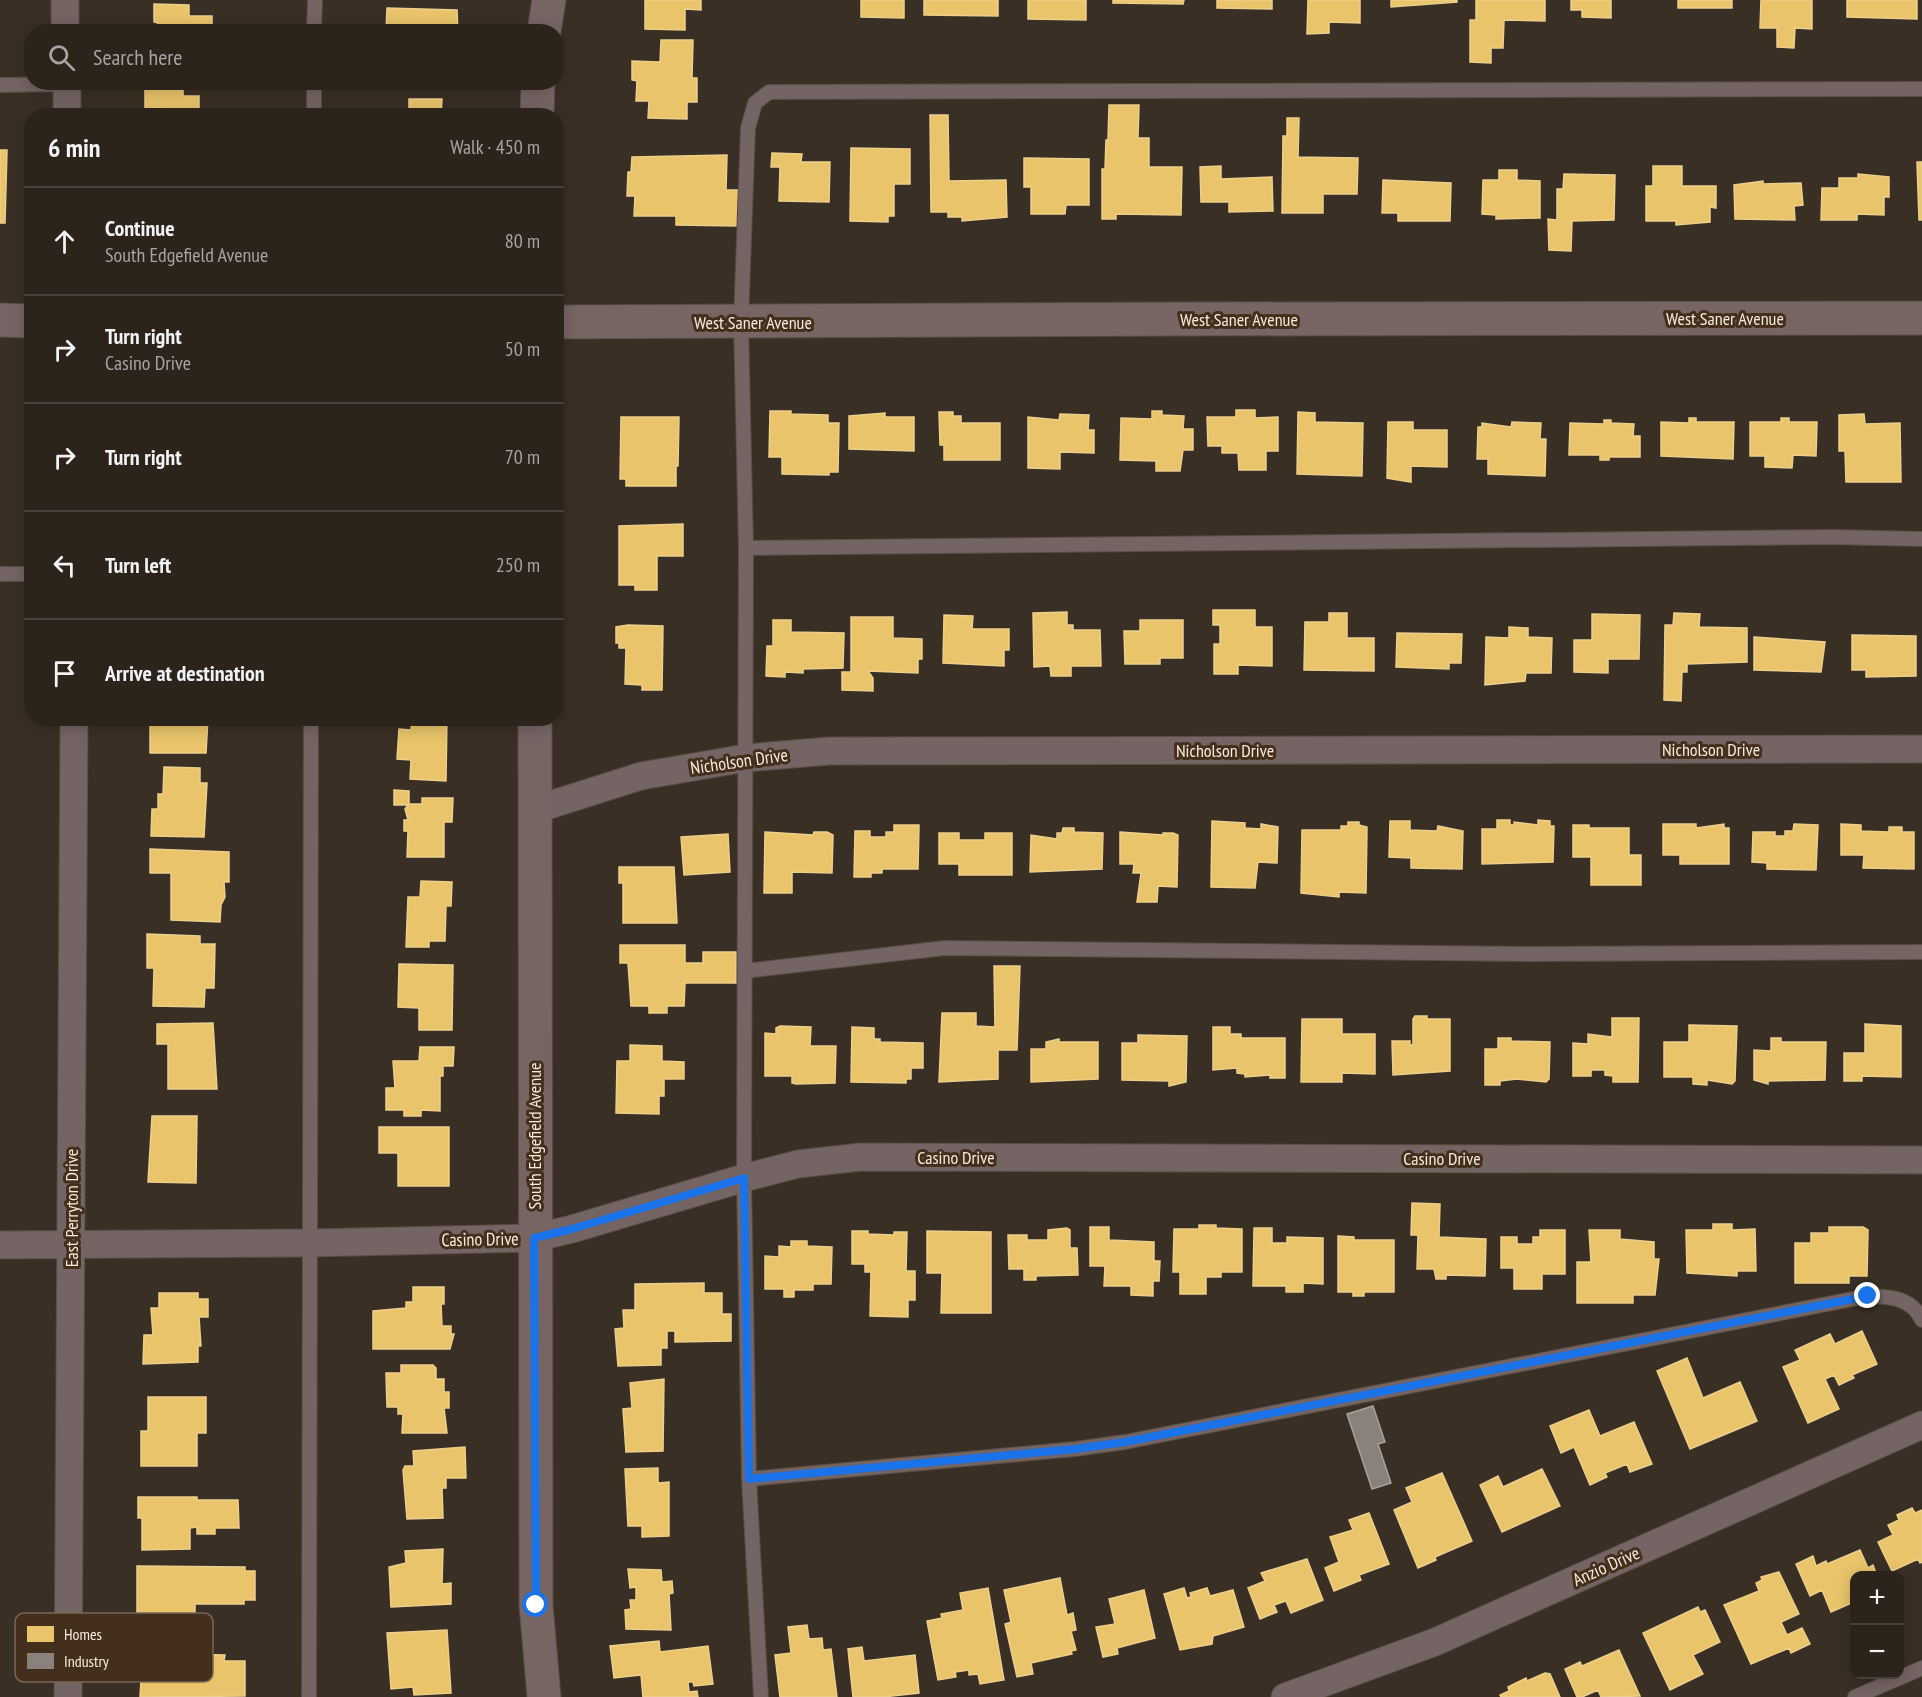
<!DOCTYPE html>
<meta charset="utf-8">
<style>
:root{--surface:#2c231b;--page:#342b24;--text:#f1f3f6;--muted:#a6a4a3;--line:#48403a}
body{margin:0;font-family:"PT Sans Narrow",sans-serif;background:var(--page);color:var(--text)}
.controls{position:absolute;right:18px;bottom:18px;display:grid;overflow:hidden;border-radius:12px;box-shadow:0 3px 15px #0003}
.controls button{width:54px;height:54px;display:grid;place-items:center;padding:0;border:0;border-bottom:2px solid var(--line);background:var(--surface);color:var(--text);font:30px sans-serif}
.stop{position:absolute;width:18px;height:18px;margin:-14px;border:4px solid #1a73e8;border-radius:50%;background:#fff}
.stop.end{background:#1a73e8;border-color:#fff;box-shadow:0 2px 6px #0008}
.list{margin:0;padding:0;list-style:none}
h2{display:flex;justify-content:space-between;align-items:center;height:78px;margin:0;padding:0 24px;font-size:26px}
h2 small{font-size:20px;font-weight:400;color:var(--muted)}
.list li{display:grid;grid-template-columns:39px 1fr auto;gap:18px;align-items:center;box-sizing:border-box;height:108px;padding:0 24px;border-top:2px solid var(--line)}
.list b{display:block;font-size:22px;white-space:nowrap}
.list p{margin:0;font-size:20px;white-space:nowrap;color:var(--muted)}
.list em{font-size:20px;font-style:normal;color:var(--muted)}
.icon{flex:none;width:33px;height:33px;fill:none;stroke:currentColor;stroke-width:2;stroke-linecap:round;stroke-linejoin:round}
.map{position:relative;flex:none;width:1922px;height:1697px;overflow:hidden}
.search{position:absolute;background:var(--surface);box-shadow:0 3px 15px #0003;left:24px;top:24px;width:540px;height:66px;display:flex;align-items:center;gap:15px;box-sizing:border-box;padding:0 21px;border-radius:24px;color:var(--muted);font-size:22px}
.panel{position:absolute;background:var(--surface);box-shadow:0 3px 15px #0003;left:24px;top:108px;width:540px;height:618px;border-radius:24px}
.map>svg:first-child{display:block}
.homes{fill:#e9c46a;stroke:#edcf8c;stroke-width:1.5}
.industry{fill:#8a817c;stroke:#aba099;stroke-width:1.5}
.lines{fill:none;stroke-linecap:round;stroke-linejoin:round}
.lane-casing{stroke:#574d43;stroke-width:16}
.street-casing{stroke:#574d43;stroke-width:29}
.secondary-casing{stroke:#574d43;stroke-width:35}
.lane{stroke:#756464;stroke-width:14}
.street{stroke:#756464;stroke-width:27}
.secondary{stroke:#776564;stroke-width:33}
.route{stroke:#1a73e8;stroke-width:8}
.labels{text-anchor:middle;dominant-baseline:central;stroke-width:6;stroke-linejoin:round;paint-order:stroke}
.street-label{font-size:18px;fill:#f7eadd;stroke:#432f1b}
.key{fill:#432f1b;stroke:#796755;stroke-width:1.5}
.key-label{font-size:16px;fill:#f7eadd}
</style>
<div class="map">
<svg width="1922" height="1697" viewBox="0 0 1922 1697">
<rect width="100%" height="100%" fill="#3a2f24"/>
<!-- homes -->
<path class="homes" d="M645,0H701V10L685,9V30L645,29Z
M861,0H904V18L861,17Z
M924,0H998V16L924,15Z
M1028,0H1086V20L1028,19Z
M1113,0H1184L1183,4L1113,3Z
M1217,0H1272V9L1217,8Z
M1308,0H1360V23L1329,22V33L1307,34Z
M1391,0H1457V2L1391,7Z
M1476,0H1545V21L1504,20L1503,48H1491V63L1470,62V20H1476Z
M1571,0H1611V18L1582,17V10H1571Z
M1678,0H1732V8H1678Z
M1761,0H1812V29L1795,28L1794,48L1777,47V28H1760Z
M1847,0H1917V19L1847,17Z
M154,4L189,5V16H212V32H158V23L154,22Z
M387,8L457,10L458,32H386Z
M661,40H693L692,78H697V102H687V119L648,118L649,101H636L637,81L632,80V61L660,62Z
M145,88L183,89V96H199V112H211V116H160V108H145Z
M409,99H442L441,116H396L409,114Z
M1109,105H1139L1138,138H1149V167H1182L1181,215L1116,214V219H1102V169H1105L1106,140H1108Z
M930,115H948L949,181L1006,180L1007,217L962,221V217H948V212H931Z
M1287,118H1299L1298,157L1358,158L1357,194H1323V213H1282L1283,136H1287Z
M851,148L910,149V184H894V216H888V222L850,221Z
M0,150H7L5,223H0Z
M772,153L802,154L801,162H830L829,202L779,201L780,167H771Z
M727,155L726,190H739L738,226L676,225V216H634L635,196H627L628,172H631L632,157Z
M1024,158L1089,159V205H1066L1065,214H1031V187H1024Z
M1917,162H1922V220H1919Z
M1221,166V179L1272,177L1273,211L1229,212V202H1201L1200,167Z
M1653,166H1682V186H1716V208L1710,207V222L1676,225V221H1646V186H1653Z
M1499,170H1517V180L1540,181V218L1496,219V215L1482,214L1483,180H1499Z
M1564,174L1615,175L1614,220L1572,221L1571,251L1549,250L1548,219L1557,220V189H1563Z
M1858,174L1889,177V197H1884V215L1857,214V220H1821L1822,188H1839V178H1858Z
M1383,180L1451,183L1450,221H1398V213H1382Z
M1763,181V184L1801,183L1803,205L1794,206L1795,220L1735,219L1734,185Z
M1236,410H1255V418L1278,417V451H1266V470H1239L1238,453H1222V446H1208L1207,417H1236Z
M770,411H791V414L828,415V423H839L838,472H829V475L782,474V457H769Z
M1152,411H1162V415L1184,416L1183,429H1193V450H1183L1180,471H1156V461L1120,460L1121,418L1152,419Z
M939,412H953V416H961V423H1000V460H944V445H940Z
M1298,412L1315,413V422L1363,423L1362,476L1297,474Z
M885,413V417H914V451L849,449V416Z
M1060,414L1089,415L1088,430H1094V453L1060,452V469L1028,468V417L1059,420Z
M1864,414L1865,424L1900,423L1901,482H1846L1845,451H1839V415Z
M621,417H679L678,466H676V486H626V479H620Z
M1689,418H1696V422H1734L1733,459L1661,456V422L1689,423Z
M1781,418H1789V422H1817L1816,456L1793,455L1792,468L1765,467V456H1750V422H1781Z
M1604,420H1611V423L1634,424L1633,436H1640V457H1609V460H1600V455H1569L1570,423L1604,424Z
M1388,422H1413V430H1447V467L1411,466V482L1387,478Z
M1512,422L1541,423L1540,439H1546L1545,476L1488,474V459H1477L1478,427H1482V423L1511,427Z
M683,524V556H657V590H635V585H619V526Z
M1213,610H1255V627H1272V666L1238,665V674H1214V644H1220V625H1213Z
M1067,612V625H1073V630H1100L1101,666H1071V676H1051L1050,666L1034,667L1033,613Z
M1329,613H1347V638H1374V671L1304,670L1305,622H1329Z
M1674,613L1700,614L1699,627L1747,628V662L1687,664V672H1682L1681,701L1664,700L1665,625H1673Z
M1592,614L1640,615L1639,659H1608V673L1574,672V640H1592Z
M944,615L973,616L972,629H1009V650H1004V666L943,663Z
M851,617H893V638L922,639V659H918V673L868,671L873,678V691L842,690V672H851Z
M773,620H791V632L844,633L843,668L803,669V673L785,672V677L766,676L767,646H773Z
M1140,620H1183V658H1160V664H1125L1124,631H1140Z
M628,625L663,626L662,690H642V685L625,684L626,648H619V643H616V627Z
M1509,627L1528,628V637L1552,638L1551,673H1526L1525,681L1485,685L1486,637L1509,638Z
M1397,633L1462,634L1461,663H1449V669L1396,667Z
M1852,635L1916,636V676L1866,677V670H1852Z
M1754,637L1825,642L1821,672L1754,670Z
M158,718H208L206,753H150V724H158Z
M412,718H447L446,781L410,779L411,760L397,759L399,729L411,730Z
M164,767L200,768V783H207L204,837L151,836L152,809H158V794H163Z
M394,790L409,791V804H422V798H453L452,822H444V857H407L408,831H404V820H408L405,809L408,805H394Z
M1497,820H1510V825H1514V822L1538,825V820L1550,821V826H1554L1553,862L1482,864V829H1497Z
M1212,821L1245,823V828L1261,829V824L1278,827L1277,863L1258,862L1255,888L1211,887Z
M1390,821H1410V830L1437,831L1438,826L1463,831L1462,869L1411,868V858L1389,857Z
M1348,822H1359V825L1367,827L1366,893L1339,892V897L1301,893L1302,830H1341V826H1348Z
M1663,824H1696V828L1724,824V828H1729V864H1680V855H1663Z
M1794,824L1818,825L1816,870L1767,869V863L1752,862L1753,832H1775V836H1785V831H1793Z
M1841,824L1861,825V831L1889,832V827H1902V832H1914V869L1863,868L1864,855H1841Z
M894,825H919L918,869H882V873H871V877H854L855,831H870V837H886V832H894Z
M1573,825H1589V828H1629V855H1641V885H1591V857H1573Z
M1063,828H1074V832L1103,833L1102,869L1030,872L1031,835L1057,839V833H1062Z
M765,832L813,835L814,832H827L833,835L832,873L792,872V893H764Z
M1120,832L1163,835V833H1173L1178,835L1177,887L1158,886L1157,902H1137L1141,873H1133L1134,864H1120Z
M939,833H959V840H985V833H1012V875H959V864H939Z
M728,834L730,872L684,875L681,837Z
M150,849L229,852V882H224L225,897L221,905L220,922L171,920V873H150Z
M619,867H674L677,923H623V883H619Z
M421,881L452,882L451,906H446L445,941H429V947H406L408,897H420Z
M147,934L200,936V944H215L214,988H205L204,1007L153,1006L154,968H147Z
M620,945H685V963H703V952H736V983H685L684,1006H667V1013H649V1006H631L628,963H620Z
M399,964L453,965L452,1030H419V1008L398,1007Z
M994,966H1020L1017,1050H998V1079L939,1082L942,1013H976V1026L995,1027Z
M1415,1016H1427V1019H1450V1071L1393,1075L1392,1041H1410V1045H1413V1019Z
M1612,1018H1639L1638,1082H1613V1076L1605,1075V1070H1591V1076H1573V1043L1588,1044V1034L1612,1037Z
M1302,1019H1342V1034H1375V1074L1342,1073V1082H1301Z
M213,1023L217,1089H168V1044H157V1024Z
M1865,1024L1901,1026V1077L1862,1076V1081H1844V1053H1865Z
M1689,1025L1737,1026L1735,1081L1732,1084L1707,1080V1085L1693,1084V1077H1664V1042H1689Z
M780,1026L811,1027L810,1046H836L835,1083L796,1084L792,1083V1076H765V1033L776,1034V1028Z
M852,1027L874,1028V1039H880V1042L923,1043V1068H911V1079H906V1083L851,1082Z
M1213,1027H1230V1034H1241V1038H1285V1078H1270V1075L1245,1077V1074L1237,1073V1068L1213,1070Z
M1138,1035L1187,1036L1186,1082L1169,1086V1081L1122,1080V1043H1138Z
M1498,1038H1511V1041L1550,1042L1549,1079L1546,1082L1517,1079L1500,1081V1085H1485V1049H1498Z
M1771,1038H1781V1042H1826L1825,1080L1768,1081V1084L1754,1080V1050L1771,1051Z
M1059,1039V1042H1098V1079L1031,1082V1049H1046V1042Z
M630,1045L662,1046V1061L684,1062V1079H664V1096H659V1114L616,1113L617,1061H630Z
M420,1047H454L453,1066H443V1076H440V1111L421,1110V1116H404V1110H386V1088H395L393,1061H419Z
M152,1116H197L196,1183L148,1182Z
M379,1127H449V1186H398V1153H379Z
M1412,1203L1440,1204L1439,1237L1486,1239L1485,1276L1446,1275V1279H1436L1434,1269H1417L1418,1235H1411Z
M1713,1224H1732V1230L1755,1229L1756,1271H1737V1276L1687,1273L1686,1230H1713Z
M1199,1225H1216V1228L1242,1229V1272H1221V1277H1206V1294H1180V1272H1173L1174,1229H1199Z
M1090,1227H1109V1240L1154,1242V1261H1160L1159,1281H1153V1296L1131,1295V1286H1104L1105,1266H1090Z
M1829,1227H1863L1868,1230L1867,1276H1849V1283H1795V1243H1811V1233H1829Z
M1067,1228L1070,1230V1248H1077L1078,1275L1036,1276V1280H1024V1269H1009L1008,1235H1027V1240H1048V1230Z
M1254,1228H1272V1243H1287V1237L1323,1238V1284L1303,1283V1292H1286V1286H1253Z
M1540,1230H1565V1274H1542V1289H1514V1268H1501V1237H1517V1244H1533V1237H1540Z
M1589,1230H1620V1239L1654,1242V1259H1659L1655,1295H1633V1303H1577V1262H1591Z
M852,1231H868V1234L894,1235V1232H907L906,1271H915V1300H908V1317L870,1316L871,1272H865V1264H852Z
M927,1231L991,1232V1313H941L942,1273H927Z
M1338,1236L1354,1237V1240H1394V1292H1364V1296H1353V1292H1338Z
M791,1241H807V1246L832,1247L831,1284H813V1290H794V1297H784V1289H765V1256L779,1257V1246L791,1247Z
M704,1283V1293H722V1314H731V1341L675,1342V1331H667V1348H661V1365L618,1366L615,1329L624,1328L623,1310H635V1284Z
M413,1287H444V1304H441L442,1326H451V1334H454L450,1349H373V1311L406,1308V1302H413Z
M159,1293H198V1299H208V1317H199L201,1346H198V1362L143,1364L144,1335H153L151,1308H159Z
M1862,1331L1877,1364L1852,1375L1854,1378L1839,1385L1834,1375L1825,1379L1839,1409L1808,1423L1783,1367L1800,1360L1795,1350L1830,1334L1835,1344Z
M1687,1358L1703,1398L1740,1382L1757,1421L1690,1449L1657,1371Z
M401,1365H433L436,1368V1379H444V1392H449V1408H444L447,1433H402L403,1414H398V1407H387L386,1373H401Z
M664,1379L663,1451L626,1452L623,1409L632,1408L630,1383Z
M148,1397H206V1433H197V1466H141V1431H148Z
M1589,1410L1600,1436L1634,1422L1652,1464L1630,1472L1627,1464L1605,1473L1607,1477L1590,1485L1574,1447L1561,1453L1550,1426Z
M465,1447L466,1478H446V1488H442L443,1518L407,1519L403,1470L405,1466H414L413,1451Z
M658,1468V1483L669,1482V1536L642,1537V1526H628L625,1469Z
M1542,1469L1560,1506L1502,1532L1480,1485L1498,1476L1503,1487Z
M1442,1473L1472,1541L1435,1557L1436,1560L1418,1568L1394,1510L1412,1502L1406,1488Z
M138,1497H197V1500H238L239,1528H215V1534H197V1527L190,1528V1549L142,1550V1518H138Z
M1912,1508L1915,1513L1922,1510V1562L1920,1563L1918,1559L1892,1571L1878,1542L1893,1535L1888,1525L1899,1520L1897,1515Z
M1369,1513L1389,1564L1359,1575L1361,1580L1334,1591L1325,1568L1339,1562L1330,1537L1353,1530L1349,1520Z
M443,1549L442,1584L451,1583V1604L391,1607L389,1567L406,1563L405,1551Z
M1860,1550L1868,1568L1873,1565L1877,1576H1854V1602L1831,1612L1822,1590L1810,1596L1796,1564L1813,1556L1816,1566L1826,1561L1827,1564Z
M1307,1559L1323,1600L1291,1613L1286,1601L1274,1605L1277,1612L1260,1619L1248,1588L1265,1581L1261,1573Z
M137,1566L245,1567V1571H255V1600H244V1604H195V1630H137Z
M628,1569L661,1570L662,1582L672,1581L673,1593L669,1594L671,1630L626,1629L625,1610L631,1609L630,1600H636V1587L630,1588Z
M1779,1572L1799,1614L1781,1622L1787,1635L1802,1628L1810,1644L1791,1653L1789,1648L1751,1664L1724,1605L1759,1591L1756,1583L1762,1580L1761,1577Z
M1060,1578L1067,1615L1073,1613L1076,1630L1071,1631L1076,1650L1071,1651L1072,1654L1031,1663L1033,1674L1017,1677L1005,1624L1011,1622L1004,1590Z
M988,1588L1004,1680L980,1684L978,1674L969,1675V1670L955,1672L956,1677L938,1680L927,1621L942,1618L941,1614L963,1610L960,1593Z
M1184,1588L1187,1598L1191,1597L1190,1593L1207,1588L1210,1596L1233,1590L1244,1627L1213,1636L1212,1644L1180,1650L1164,1594Z
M1144,1590L1155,1638L1117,1648L1118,1654L1103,1657L1096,1627L1115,1624L1109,1599Z
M1698,1607L1700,1612L1705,1610L1720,1642L1693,1655L1703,1674L1670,1690L1643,1633Z
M807,1625L809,1639L822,1638L823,1650L831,1649L837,1697H780L775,1655L791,1653L788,1627Z
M447,1630L451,1693L414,1695L413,1687L391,1689L387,1633Z
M659,1641L660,1652L708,1646L713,1684L694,1686L693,1682H688L689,1692L697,1691L698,1697H643L641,1675L614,1678L610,1646Z
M862,1647L864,1661L915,1655L919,1693L883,1697H853L848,1649Z
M1619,1650L1640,1696L1601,1697L1598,1690L1582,1697H1577L1565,1669L1580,1662L1582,1666Z
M133,1653L225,1655L224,1661H245V1696L140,1697L141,1680H132Z
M1545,1673L1550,1674L1560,1697H1501L1500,1695L1509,1691L1508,1687L1526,1678L1527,1681Z"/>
<!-- industry -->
<path class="industry" d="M1373,1406L1385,1442L1378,1444L1391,1483L1372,1489L1347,1414Z"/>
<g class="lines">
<!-- lane casing -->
<g class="lane-casing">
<path id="lane" d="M314,32L315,0
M0,85L67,84
M314,116V82
M746,548L1833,537L1922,539
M0,574H32
M745,971L945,948L1534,954L1922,952
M749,1479L1075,1449L1125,1442L1868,1296C1890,1297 1911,1297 1922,1320
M309,1697L311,718
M761,1697L749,1479L744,1178L746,548L741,322L748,128L755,103L769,92L1922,89
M1855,1697L1922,1668"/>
</g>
<!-- street casing -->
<g class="street-casing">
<path id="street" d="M65,0V32
M67,82V116
M534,810L641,776L746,758L829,751L1922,749
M0,1245L309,1243L534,1238L572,1229L744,1178L798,1164L861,1157L1922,1160
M68,1697L74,718
M1285,1697L1435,1642L1922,1425"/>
</g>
<!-- secondary casing -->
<g class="secondary-casing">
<path id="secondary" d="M544,32L549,0
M537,116L538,82
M0,320L32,321
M556,322L1179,319L1922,318
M535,718L536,1605L544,1697"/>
</g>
<!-- lane -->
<use href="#lane" class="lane"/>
<!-- street -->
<use href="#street" class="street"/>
<!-- secondary -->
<use href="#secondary" class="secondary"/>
</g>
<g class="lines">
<!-- route -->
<path class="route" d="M536,1605L534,1238L572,1229L744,1178L749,1479L1075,1449L1125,1442L1868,1296"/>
</g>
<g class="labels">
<!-- street labels -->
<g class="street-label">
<text x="1725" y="318">West Saner Avenue</text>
<text x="1239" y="319">West Saner Avenue</text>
<text x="753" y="322">West Saner Avenue</text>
<text x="1711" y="749">Nicholson Drive</text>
<text x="1225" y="750">Nicholson Drive</text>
<text transform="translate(739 761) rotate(-8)">Nicholson Drive</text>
<text transform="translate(534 1136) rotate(-90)">South Edgefield Avenue</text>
<text x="956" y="1157">Casino Drive</text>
<text x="1442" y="1158">Casino Drive</text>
<text transform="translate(71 1208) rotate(-90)">East Perryton Drive</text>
<text transform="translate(480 1239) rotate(-1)">Casino Drive</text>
<text transform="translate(1606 1566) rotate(-24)">Anzio Drive</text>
</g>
</g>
<!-- legend -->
<rect x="15" y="1613" width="198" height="69" rx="9" class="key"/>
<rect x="27" y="1626" width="27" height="16" fill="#e9c46a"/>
<rect x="27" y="1653" width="27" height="16" fill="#8a817c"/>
<g class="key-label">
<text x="64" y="1640">Homes</text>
<text x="64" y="1667">Industry</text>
</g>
</svg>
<div class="controls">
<button>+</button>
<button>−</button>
</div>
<div class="stop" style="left:536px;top:1605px"></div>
<div class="stop end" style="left:1868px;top:1296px"></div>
<div class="search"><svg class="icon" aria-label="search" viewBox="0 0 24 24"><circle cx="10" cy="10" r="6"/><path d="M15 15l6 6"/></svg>Search here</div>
<section class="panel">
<h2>6 min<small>Walk · 450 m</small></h2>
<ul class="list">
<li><svg class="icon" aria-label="ahead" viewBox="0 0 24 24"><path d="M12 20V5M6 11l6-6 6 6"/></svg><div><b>Continue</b><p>South Edgefield Avenue</p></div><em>80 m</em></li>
<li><svg class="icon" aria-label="right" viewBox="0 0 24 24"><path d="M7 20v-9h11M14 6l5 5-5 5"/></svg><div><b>Turn right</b><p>Casino Drive</p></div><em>50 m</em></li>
<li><svg class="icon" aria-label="right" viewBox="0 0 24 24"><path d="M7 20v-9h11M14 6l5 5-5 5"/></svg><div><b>Turn right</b></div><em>70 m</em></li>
<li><svg class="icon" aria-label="left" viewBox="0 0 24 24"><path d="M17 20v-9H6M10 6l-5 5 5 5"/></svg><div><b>Turn left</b></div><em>250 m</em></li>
<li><svg class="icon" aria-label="arrive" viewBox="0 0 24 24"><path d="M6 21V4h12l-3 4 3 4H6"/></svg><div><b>Arrive at destination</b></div></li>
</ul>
</section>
</div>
